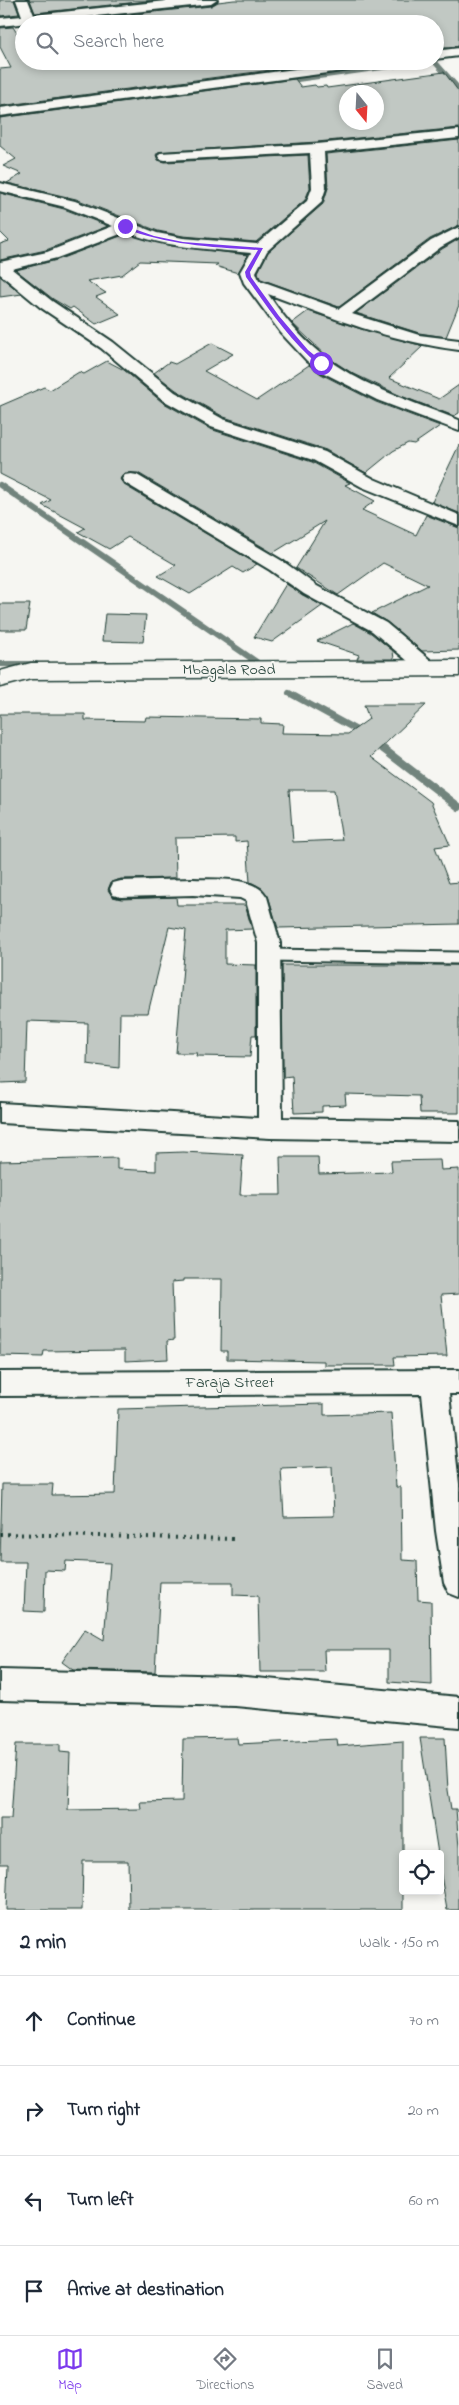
<!DOCTYPE html>
<meta charset="utf-8">
<style>
:root{--surface:#fff;--page:#f2f2f3;--text:#1f2937;--muted:#747a83;--line:#e0e1e3;--accent:#7c3aed}
body{margin:0;font-family:"Indie Flower",sans-serif;background:var(--page);color:var(--text)}
.controls{position:absolute;right:15px;bottom:15px;display:grid;overflow:hidden;border-radius:5px;box-shadow:0 2px 8px #0003}
.controls button{width:45px;height:45px;display:grid;place-items:center;padding:0;border:0;border-bottom:1px solid var(--line);background:var(--surface);color:var(--text);font:25px sans-serif}
.compass{position:absolute;left:339px;top:85px;width:45px;height:45px;border-radius:50%;background:var(--surface);box-shadow:0 2px 8px #0003;rotate:162deg}
.stop{position:absolute;width:15px;height:15px;margin:-11px;border:4px solid #7c3aed;border-radius:50%;background:#fff}
.stop.end{background:#7c3aed;border-color:#fff;box-shadow:0 1px 5px #0008}
.list{margin:0;padding:0;list-style:none}
h2{display:flex;justify-content:space-between;align-items:center;height:65px;margin:0;padding:0 20px;font-size:21px}
h2 small{font-size:16px;font-weight:400;color:var(--muted)}
.list li{display:grid;grid-template-columns:32px 1fr auto;gap:15px;align-items:center;box-sizing:border-box;height:90px;padding:0 20px;border-top:1px solid var(--line)}
.list b{display:block;font-size:19px;white-space:nowrap}
.list em{font-size:16px;font-style:normal;color:var(--muted)}
.icon{flex:none;width:28px;height:28px;fill:none;stroke:currentColor;stroke-width:2;stroke-linecap:round;stroke-linejoin:round}
.map{position:relative;flex:none;width:459px;height:1910px;overflow:hidden}
.search{position:absolute;background:var(--surface);box-shadow:0 2px 8px #0003;left:15px;right:15px;top:15px;height:55px;display:flex;align-items:center;gap:12px;box-sizing:border-box;padding:0 18px;border-radius:28px;color:var(--muted);font-size:19px}
.sheet{height:425px;background:var(--surface)}
nav{display:flex;justify-content:space-around;align-items:center;box-sizing:border-box;height:70px;border-top:1px solid var(--line);background:var(--surface);font-size:14px;color:var(--muted)}
nav a{display:grid;justify-items:center;gap:2px}
nav .on{color:var(--accent)}
.map>svg:first-child{display:block}
.lines{fill:none;stroke-linecap:round;stroke-linejoin:round}
.stream-far2{stroke:#72847d;stroke-width:5}
.stream-far1{stroke:#72847d;stroke-width:6}
.stream{stroke:#72847d;stroke-width:8}
.building{fill:#c1c8c3;stroke:#1f3d34;fill-rule:evenodd}
.service-casing{stroke:#1f3d34;stroke-width:15}
.minor-casing{stroke:#1f3d34;stroke-width:4}
.tertiary-casing{stroke:#1f3d34;stroke-width:3}
.path{stroke:#1f3d34;stroke-width:4;stroke-dasharray:2 5;stroke-linecap:butt}
.service{stroke:#f6f6f2;stroke-width:11}
.minor{fill:#f6f6f2;fill-rule:evenodd}
.tertiary{fill:#f6f6f2;fill-rule:evenodd}
.route{fill:#7c3aed}
.labels{text-anchor:middle;dominant-baseline:central;stroke-width:4;stroke-linejoin:round;paint-order:stroke}
.street-label{font-size:16px;fill:#1f3d34;stroke:#f6f6f2}
</style>
<div class="map">
<svg width="459" height="1910" viewBox="0 0 459 1910">
<rect width="100%" height="100%" fill="#f6f6f2"/>
<filter id="ink" filterUnits="userSpaceOnUse"><feTurbulence type="fractalNoise" baseFrequency=".02" numOctaves="2"/><feDisplacementMap in="SourceGraphic" scale="10" xChannelSelector="R" yChannelSelector="G"/><feConvolveMatrix kernelMatrix="1 2 1 2 8 2 1 2 1" color-interpolation-filters="sRGB"/></filter>
<g filter="url(#ink)">
<g class="lines">
<!-- stream-far2 -->
<path class="stream-far2" d="M434,61L459,89
M287,81L428,61
M0,118L117,103"/>
<!-- stream-far1 -->
<path class="stream-far1" d="M0,485L258,663
M0,664H36
M289,693L362,733"/>
<!-- stream -->
<path class="stream" d="M359,732L362,733
M373,741L459,807"/>
</g>
<!-- building -->
<path class="building" d="M0,0H14L19,14L0,16Z
M30,0H157L35,13Z
M234,0H459V46L435,48V24H40L211,6L218,2Z
M13,27L24,44V61H34L36,64L63,61H281L286,68L0,106V69L11,68L0,47V28Z
M444,72L459,92V128L317,142L158,152L156,155L158,160L165,162L308,155L310,188L305,200L256,242L183,236L158,231L76,199L7,183L22,174L3,166L16,159L0,146V118L295,79L301,87L315,85L317,87L326,86L327,88ZM346,92H376V122H346Z
M459,140V225L430,239L339,307L260,279L258,272L268,252L323,204L328,188L326,154Z
M0,193L64,209L108,226L46,250L0,260V244L9,241L0,232Z
M126,234L172,246L248,255L238,273L215,266L218,264L140,261L122,275L87,281L106,293L96,297L120,314L96,324L73,307L70,309L53,299L16,270L57,260Z
M459,239V305L446,337L419,333L356,313L442,249Z
M0,276L22,294L0,297Z
M308,311L361,329L423,346L389,378L439,399L459,385V413L454,416L401,396L352,373L330,359L292,323Z
M212,343L233,354L204,371L257,400L309,365L321,374L376,402L440,426L414,444L408,443L393,451L366,473L326,450L224,417L176,390L154,373L169,362L175,364Z
M107,361L124,370L162,402L210,429L312,462L350,483L345,485L375,501L362,510L416,535L426,515L459,528V650L422,651L387,622L372,613L428,585L383,563L338,595L296,568L325,521L273,553L138,473H125L120,479L124,485L257,564L243,573L233,567L190,594L158,576L176,565L128,537L109,549L78,532L85,528L42,505L51,500L0,474V406L44,387L50,390L79,372L84,374Z
M459,445V513L432,502Z
M286,584L322,606L272,642L254,637Z
M0,604H30L26,630H0Z
M105,614L146,615L143,642L102,641Z
M353,623L371,633L393,651L394,659H357L359,655L317,641Z
M364,705H426L371,757L431,802L450,845L435,847L449,883L459,882V924L278,928L268,896L262,888L250,882L247,841L235,842V837L175,838L176,878L121,879L111,882L108,890L113,897L121,899L176,897L177,905H245L252,929L225,930V964L256,965V1035H252L250,1057L196,1056L197,1053H176L186,930L169,927L148,1013H120L119,1068L87,1064L88,1023L27,1021L25,1082L0,1083V714H85V720L145,721L146,717L261,719V723L283,724L282,733L348,734L369,719ZM289,790H334L342,840L293,842Z
M282,965H459V1113H420L419,1096L345,1094L346,1105L322,1106V1112L294,1113L292,1076L283,1077Z
M183,1152L243,1155L240,1195H281L280,1157H318L319,1174L392,1172L391,1161L440,1160L441,1170L459,1169V1294L441,1295L447,1356L394,1357L395,1365H324V1361L227,1359V1351H221L222,1279H183V1281L172,1282L174,1340L167,1341L168,1359L125,1361V1350L44,1351L43,1357L0,1356V1161L117,1158V1169L156,1171V1153Z
M324,1404V1415L391,1413L396,1487H401L402,1560L417,1561L418,1600L431,1601L432,1685L389,1682V1650H324L325,1672H260L258,1596L233,1595V1582H160L155,1672L73,1670L62,1662L85,1629L104,1640L110,1563L66,1561L65,1571L45,1570L44,1612L24,1611L26,1562H0L2,1484H53L52,1495L115,1494L118,1409ZM332,1467L334,1516L284,1517L281,1469Z
M237,1738L238,1744L337,1739L338,1746L403,1741V1910H129L128,1861H83L82,1910H6L8,1864H0V1819H11L16,1744H60V1752L70,1753L68,1810L141,1809L140,1802L182,1801L183,1739Z
M420,1738H445L448,1790L451,1809H456L459,1848V1910H447L440,1870V1854H438Z"/>
<g class="lines">
<!-- service casing -->
<g class="service-casing">
<path id="service" d="M269,955L459,958"/>
</g>
<!-- minor casing -->
<g class="minor-casing">
<path id="minor" d="M16,0H28L34,15L175,0H217L211,4L0,26V18L22,16Z
M459,48V56L435,59V51Z
M356,61H394L388,65L0,116V108Z
M459,130V138L324,152L326,188L321,203L267,251L256,272L259,280L339,309L431,241L459,227V237L441,247L352,314L419,335L459,340V350C389,341 333,318 268,294C321,374 374,387 459,420V431L377,400L322,372L307,361L281,333L244,283L240,272L251,253C208,249 167,248 126,232L57,258L12,269L52,301L113,342L175,392L223,419L325,452L374,479L459,515V526L362,487L313,460L211,427L163,400L101,348L40,307L0,274V262L47,252L113,226L65,207L0,191V183L75,201L157,233L183,238L257,244L307,201L312,188L310,153L165,160L160,159L158,156L160,153L317,144Z
M131,474L137,475L284,562L317,586L386,623L435,664L438,668L435,672L428,674L421,672L372,631L304,594L270,570L125,483L122,479L125,475Z
M193,879C215,880 254,875 267,897L280,943L282,1118L459,1121V1141L270,1138L0,1123V1103L258,1118V943L246,901L240,898L193,895L121,897L113,895L110,889L113,883L121,881Z
M459,1370V1394H449L459,1484V1597L449,1593L444,1583L436,1531L422,1394L0,1396V1372Z
M0,1670L235,1676L459,1697V1727L235,1706L0,1700Z"/>
</g>
<!-- tertiary casing -->
<g class="tertiary-casing">
<path id="tertiary" d="M459,660V676L31,679L0,687V671L31,663Z"/>
</g>
<!-- path -->
<path class="path" d="M0,1534L236,1539"/>
<!-- service -->
<use href="#service" class="service"/>
<!-- minor -->
<use href="#minor" class="minor"/>
<!-- tertiary -->
<use href="#tertiary" class="tertiary"/>
</g>
</g>
<!-- route -->
<path class="route" d="M123,225L154,236L183,242L263,248L250,272L251,277L279,316L308,350L324,363L319,365C289,340 268,308 246,277L245,272L258,250C209,247 169,245 123,228Z"/>
<g class="labels">
<!-- street labels -->
<g class="street-label">
<text x="229" y="670">Mbagala Road</text>
<text x="230" y="1383">Faraja Street</text>
</g>
</g>
</svg>
<div class="controls">
<button><svg class="icon" aria-label="locate" viewBox="0 0 24 24"><circle cx="12" cy="12" r="6"/><path d="M12 2v4M12 18v4M2 12h4M18 12h4"/></svg></button>
</div>
<svg class="compass" viewBox="-18 -18 36 36"><path d="M0-13l5 13h-10z" fill="#e53935"/><path d="M0 13l5-13h-10z" fill="#747a83"/></svg>
<div class="stop" style="left:321px;top:363px"></div>
<div class="stop end" style="left:125px;top:226px"></div>
<div class="search"><svg class="icon" aria-label="search" viewBox="0 0 24 24"><circle cx="10" cy="10" r="6"/><path d="M15 15l6 6"/></svg>Search here</div>
</div>
<section class="sheet">
<h2>2 min<small>Walk · 150 m</small></h2>
<ul class="list">
<li><svg class="icon" aria-label="ahead" viewBox="0 0 24 24"><path d="M12 20V5M6 11l6-6 6 6"/></svg><div><b>Continue</b></div><em>70 m</em></li>
<li><svg class="icon" aria-label="right" viewBox="0 0 24 24"><path d="M7 20v-9h11M14 6l5 5-5 5"/></svg><div><b>Turn right</b></div><em>20 m</em></li>
<li><svg class="icon" aria-label="left" viewBox="0 0 24 24"><path d="M17 20v-9H6M10 6l-5 5 5 5"/></svg><div><b>Turn left</b></div><em>60 m</em></li>
<li><svg class="icon" aria-label="arrive" viewBox="0 0 24 24"><path d="M6 21V4h12l-3 4 3 4H6"/></svg><div><b>Arrive at destination</b></div></li>
</ul>
</section>
<nav>
<a class="on"><svg class="icon" aria-label="map" viewBox="0 0 24 24"><path d="M3 6l6-2 6 2 6-2v14l-6 2-6-2-6 2zM9 4v14M15 6v14"/></svg>Map</a>
<a><svg class="icon" aria-label="directions" viewBox="0 0 24 24"><path d="M12 3l9 9-9 9-9-9zM9 14v-3h6M13 9l2 2-2 2"/></svg>Directions</a>
<a><svg class="icon" aria-label="saved" viewBox="0 0 24 24"><path d="M7 4h10v16l-5-4-5 4z"/></svg>Saved</a>
</nav>
